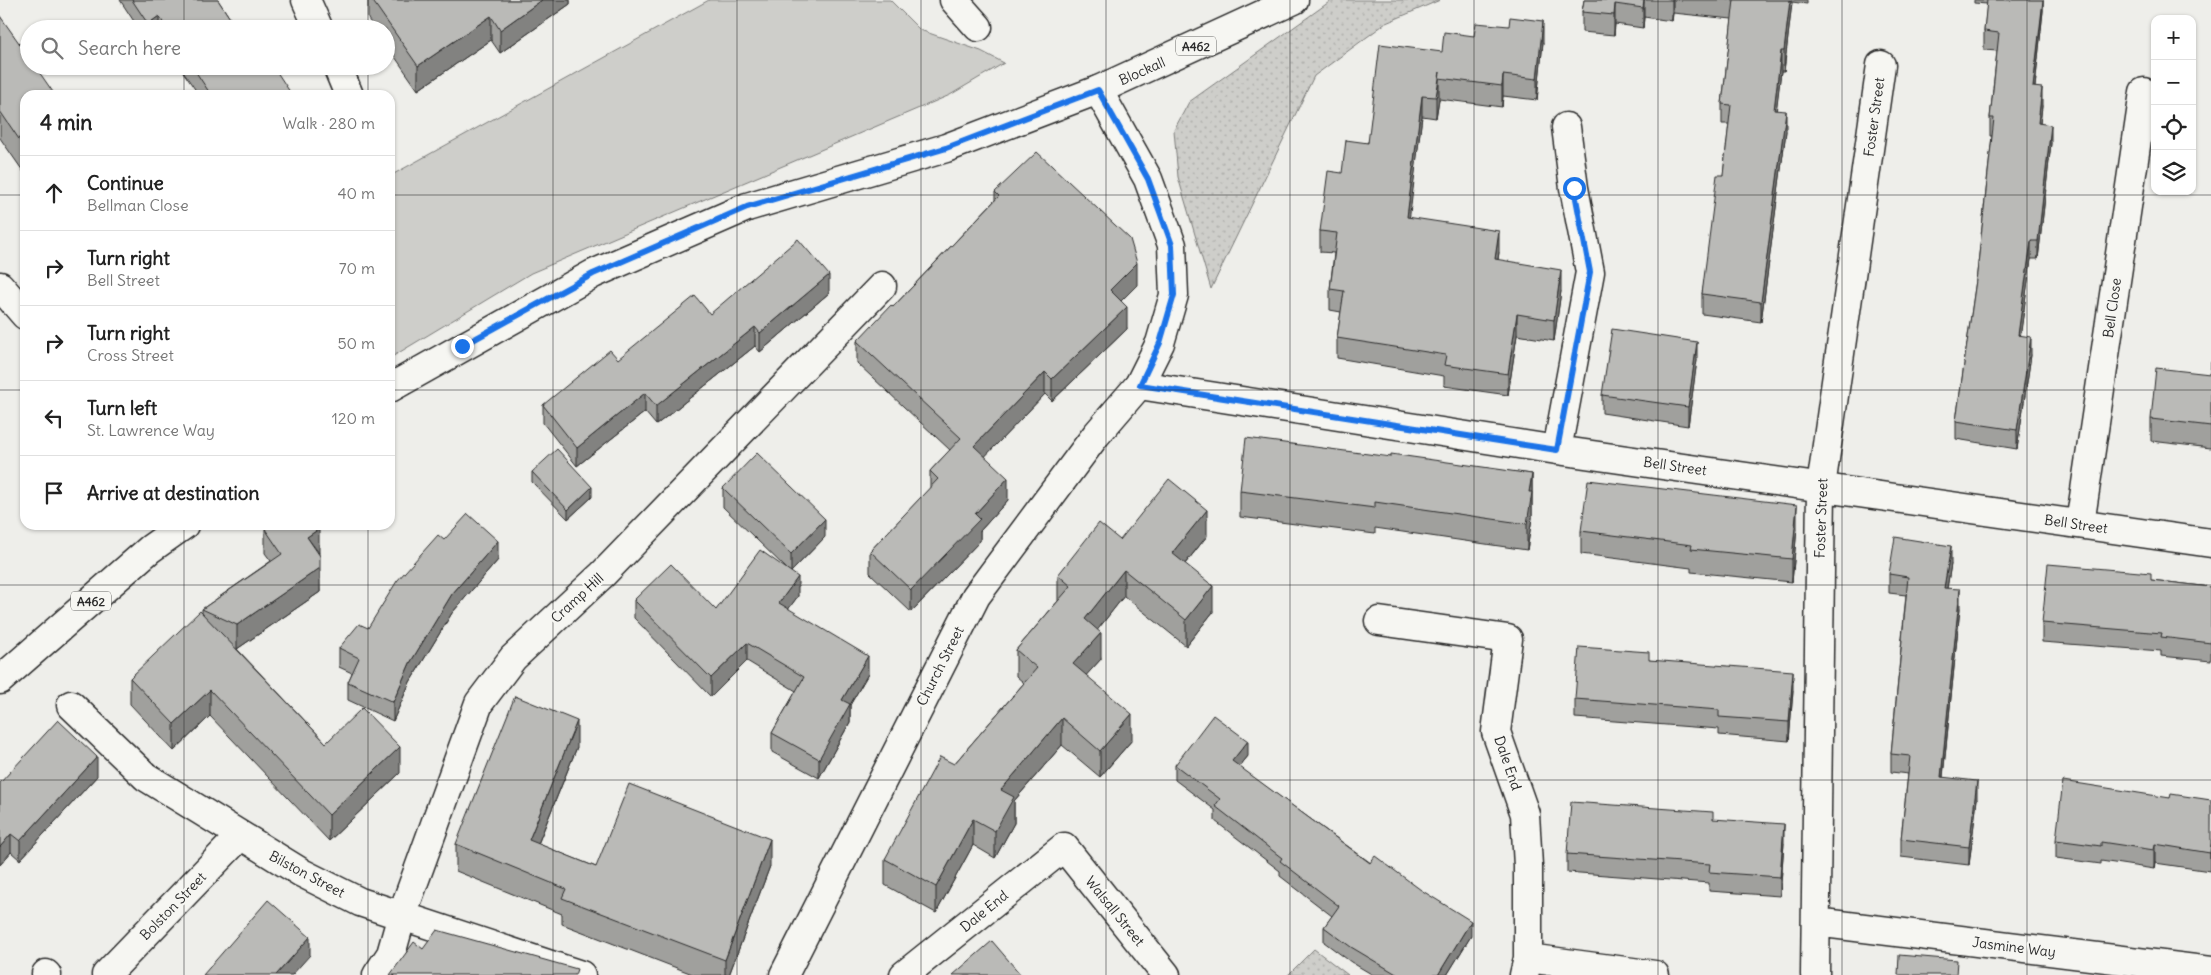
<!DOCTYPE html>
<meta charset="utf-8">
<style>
:root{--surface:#fff;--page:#f2f2f2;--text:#222;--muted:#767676;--line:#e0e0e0}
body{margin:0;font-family:Delius,sans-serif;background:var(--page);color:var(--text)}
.controls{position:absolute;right:15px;top:15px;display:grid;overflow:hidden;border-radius:10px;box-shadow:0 1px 4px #0004}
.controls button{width:45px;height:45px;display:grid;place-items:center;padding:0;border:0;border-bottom:1px solid var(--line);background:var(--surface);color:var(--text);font:25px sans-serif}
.stop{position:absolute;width:15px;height:15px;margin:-11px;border:4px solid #1a73e8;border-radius:50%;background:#fff}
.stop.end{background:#1a73e8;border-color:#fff;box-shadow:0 1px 5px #0008}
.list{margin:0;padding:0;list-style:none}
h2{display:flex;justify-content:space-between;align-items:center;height:65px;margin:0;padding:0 20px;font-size:21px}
h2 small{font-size:16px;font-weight:400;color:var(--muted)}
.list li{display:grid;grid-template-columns:32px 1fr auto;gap:15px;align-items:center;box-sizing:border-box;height:75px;padding:0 20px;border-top:1px solid var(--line)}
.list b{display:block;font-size:19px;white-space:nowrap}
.list p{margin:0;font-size:16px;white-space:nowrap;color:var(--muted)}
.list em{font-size:16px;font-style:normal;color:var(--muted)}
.icon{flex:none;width:28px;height:28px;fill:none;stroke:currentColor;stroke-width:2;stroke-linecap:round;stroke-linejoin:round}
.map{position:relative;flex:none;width:2211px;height:975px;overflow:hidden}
.search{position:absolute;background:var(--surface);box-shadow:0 1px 4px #0004;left:20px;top:20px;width:375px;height:55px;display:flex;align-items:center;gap:12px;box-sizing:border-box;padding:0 18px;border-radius:28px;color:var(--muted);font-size:19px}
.panel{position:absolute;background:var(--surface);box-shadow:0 1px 4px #0004;left:20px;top:90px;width:375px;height:440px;border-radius:15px}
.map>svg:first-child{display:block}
.grass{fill:url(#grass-dots);stroke:#7c7c7a}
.park{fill:#cececa;stroke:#7c7c7a}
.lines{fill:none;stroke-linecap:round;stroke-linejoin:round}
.street-casing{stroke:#2b2b2b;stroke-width:31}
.secondary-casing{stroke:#2b2b2b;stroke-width:31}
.primary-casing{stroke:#2b2b2b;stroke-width:31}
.street{stroke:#f6f6f2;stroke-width:28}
.secondary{stroke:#f6f6f2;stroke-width:28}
.primary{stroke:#f6f6f2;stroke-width:28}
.wall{fill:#a0a09d;stroke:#2b2b2b}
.shaded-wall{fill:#828280;stroke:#2b2b2b}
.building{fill:#babab7;stroke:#2b2b2b}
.route{stroke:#1a73e8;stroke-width:6}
.grid{fill:none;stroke:#2b2b2b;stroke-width:1;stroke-opacity:0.55}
.labels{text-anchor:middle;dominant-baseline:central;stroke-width:4.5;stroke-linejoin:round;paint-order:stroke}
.shield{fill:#f6f6f2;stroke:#686867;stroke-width:1}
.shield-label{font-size:12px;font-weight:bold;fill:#2b2b2b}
.street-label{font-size:14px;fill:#2b2b2b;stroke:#f6f6f2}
</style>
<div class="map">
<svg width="2211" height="975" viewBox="0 0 2211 975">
<defs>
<pattern id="grass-dots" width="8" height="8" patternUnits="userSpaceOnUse" patternTransform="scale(1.25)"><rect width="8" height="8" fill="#cececa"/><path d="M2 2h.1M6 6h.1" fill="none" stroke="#b1b1ae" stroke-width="1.8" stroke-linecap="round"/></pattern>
</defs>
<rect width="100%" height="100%" fill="#eeeeea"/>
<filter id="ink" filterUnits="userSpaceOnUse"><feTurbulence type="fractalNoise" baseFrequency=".02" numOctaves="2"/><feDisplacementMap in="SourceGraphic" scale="10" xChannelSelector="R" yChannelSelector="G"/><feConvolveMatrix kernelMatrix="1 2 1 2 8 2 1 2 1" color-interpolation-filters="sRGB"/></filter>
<g filter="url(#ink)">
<!-- grass -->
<path class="grass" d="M1332,0H1440L1386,23L1314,76L1211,289L1178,177L1174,130L1189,102Z
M1314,949L1348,975H1288Z"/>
<!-- park -->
<path class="park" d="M709,0H890L920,30L981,51L1004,63L950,95L531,273L390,358V176Z"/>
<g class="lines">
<!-- street casing -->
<g class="street-casing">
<path id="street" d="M306,0L319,29
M954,0L978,27
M337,66L349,95
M0,286L25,315
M1139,385L1557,450L2211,543
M1557,450L1590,272L1574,188L1566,127
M2080,524L2144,92
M1379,621L1508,639L1496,732L1525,814L1528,866V958L1524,975
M71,705L146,777L302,873L360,902L581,975
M1816,922L2211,971
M1528,958L1655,975
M46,974L47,975
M106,975L240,836
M377,975L391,954L402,915L479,703L513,658L603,574L882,286
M904,975L1064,847L1166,975
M1815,975L1821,487L1881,65"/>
</g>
<!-- secondary casing -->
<g class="secondary-casing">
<path id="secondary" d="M784,975L976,596L1096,435L1139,385L1160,343L1174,295L1172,245L1148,179L1098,90"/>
</g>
<!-- primary casing -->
<g class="primary-casing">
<path id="primary" d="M390,388L593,274L747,207L946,148L1098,90L1294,0
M0,680L150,549L184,525"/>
</g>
<!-- street -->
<use href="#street" class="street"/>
<!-- secondary -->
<use href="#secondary" class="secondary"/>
<!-- primary -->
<use href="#primary" class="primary"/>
</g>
<!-- wall -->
<path class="wall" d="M120,0H218L237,29H139Z
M368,0H570V4L500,53L491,40L418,90L386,44V29H375L368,19Z
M1584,0H1807V4L1792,2L1784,71H1781L1776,110L1786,131L1761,322L1702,314V294L1723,175L1729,124H1722V104L1732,19L1673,13L1672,21L1644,17L1643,28L1615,24L1614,35L1582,32V12Z
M1974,0H2043V11L2035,87L2042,106L2040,124L2051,143L2038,259H2031L2020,336L2031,355L2017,449L1956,439V421L1977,273L1992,136H1990V118L1997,51L1984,50V31L1987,4L1974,3Z
M0,16L25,95V174L0,138Z
M1474,36L1543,42L1537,100L1503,96L1502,107L1439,99L1436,118L1422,116L1409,217L1499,252L1498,260L1561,291L1554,341L1517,335L1508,395L1444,386V376L1337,358V338L1341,312L1330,310V289L1334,253L1320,252V231L1342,173L1442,52Z
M179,66H262L292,95H199Z
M995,192L1137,285L1121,301L1127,329L1052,401L1045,394L985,456L1008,500L980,531V541L911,612L870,573V551L930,488V471L950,450L857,363V341L893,307L995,200Z
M829,293L760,352L755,346L656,425L645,412L577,466L543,423V405L710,314Z
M1697,360L1688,426L1602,413V395Z
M2211,362V448L2151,441V419L2210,374Z
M1391,457L1532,474V518L1527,550L1375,528V534L1240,517V491Z
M532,472L592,497L568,519L532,482Z
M723,488L825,537L791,572L798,596L788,609L868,674L850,705V722L819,778L772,752V733L796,691L747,661L711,697L634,618V600L716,610L789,571L723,507Z
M1797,528L1792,582L1691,572V568L1581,554V531Z
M265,529L319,553L320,592L237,649L326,743L400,773L329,841L210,716L174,751L130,704V678L202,614V609L271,561L265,553Z
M1207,536L1185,564L1213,612L1186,646L1124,596L1097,630L1101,659L1086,675L1132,740L1100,777L1062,745L1014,801V823L995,858L973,845L936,913L885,885V859L954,764L1024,683L1016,676V650L1058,601V575Z
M444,540L498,560L452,613L410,682L393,721L348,700V682L352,673L339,667V648L368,628Z
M1951,564L1947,588L1960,608L1943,777L1977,799L1969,865L1901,857V839L1908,774L1891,772V754L1906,595L1889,593V574Z
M2151,580L2211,587V661L2161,656V651L2042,642V623Z
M1649,660L1793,690L1789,741L1719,735V729L1575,718V699Z
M577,747L538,844L596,867L770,866L729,975H695L562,924V914L456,871V844Z
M1248,756L1239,767L1471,936L1447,975H1373L1351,962L1324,942V927L1332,916L1280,876V871L1215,821V810L1175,780V765Z
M97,776L20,860L11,852L0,865V783Z
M2170,798L2211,800L2210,871L2155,863L2154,869L2101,861V864L2056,858V840Z
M1713,819L1784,843L1780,896L1709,891V883L1567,872V854Z"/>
<!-- shaded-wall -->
<path class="shaded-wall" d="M542,0H570V4L500,53V30Z
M1644,0V17L1643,28V8Z
M1672,0H1673V13L1672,21Z
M1790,0H1792V2L1784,71V51Z
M2043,0V11L2033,105V87Z
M1615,4V24L1614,35V15Z
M159,16V29H148V24Z
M491,16V40L418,90V66Z
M1543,21V42L1537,100V79Z
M1781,51V71L1774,130V110Z
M1503,75V96L1502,107V86Z
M1439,78V99L1436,118V97Z
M2042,88V106L2038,142V123Z
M1422,96V116L1407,238V217Z
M1786,111V131L1761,322V302Z
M2051,125V143L2038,259V241Z
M1499,231V252L1495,280V259Z
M2031,241V259L2018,353V335Z
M1137,263V285L1110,312V290Z
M1561,270V291L1554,341V320Z
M829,275V293L760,352V333Z
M1127,307V329L1052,401V379Z
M1517,314V335L1508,395V374Z
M755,327V346L656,425V406Z
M2031,337V355L2017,449V430Z
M1697,342V360L1688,426V407Z
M1045,372V394L974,468V446Z
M645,393V412L577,466V448Z
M1532,474V518L1527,550V524L1529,492Z
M1008,478V500L980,531V541L911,612V590L975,514Z
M592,487V497L568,519V510Z
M1797,505V528L1792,582V559Z
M1207,510V536L1172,580V553Z
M825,519V537L791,572V554Z
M319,529V553L307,537Z
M498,541V560L452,613L410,682L393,721V702L410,663L452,594Z
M1951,546V564L1944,606V588Z
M320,568V592L237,649V625Z
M1124,570V596L1085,646V619Z
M798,577V596L779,622V603Z
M1213,586V612L1186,646V620Z
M1960,589V608L1941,795V777Z
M1101,633V659L1073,690V664Z
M747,643V661L711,697V678Z
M868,656V674L850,705V722L819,778V759L842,700Z
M1793,671V690L1789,741V722Z
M210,690V716L174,751V724Z
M1132,714V740L1100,777V751Z
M1062,718V745L1014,801V823L995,858V831L1001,790Z
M577,721V747L529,866V840Z
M1248,741V756L1232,776V761Z
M400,747V773L329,841V815Z
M97,757V776L20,860V841Z
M1977,781V799L1969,865V847Z
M973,819V845L936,913V887Z
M1784,824V843L1780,896V877Z
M11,834V852L0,865V847Z
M770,839V866L729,975H725V960Z
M2155,844V863L2154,869V850Z
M2211,844V862L2210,871V853Z
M1471,921V936L1447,975H1438Z
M310,937V955L292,975H276Z"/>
<!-- building -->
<path class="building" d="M132,0H218L237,29H167L159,16L148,24Z
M372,0H542L500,30L491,16L418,66Z
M1584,0H1644L1643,8L1615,4L1614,15L1582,12Z
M1734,0H1790L1784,51H1781L1774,110L1786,111L1761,302L1702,294L1717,175H1723L1731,105L1722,104Z
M1987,0H2043L2033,87L2042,88L2038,123L2051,125L2038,241H2031L2018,335L2031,337L2017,430L1956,421L1977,273L1994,118H1990L1999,33L1984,31Z
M0,16L29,57V66H35L55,95H25V148L0,111Z
M1510,17L1543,21L1537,79L1503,75L1502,86L1439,78L1440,72L1436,97L1422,96L1407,217L1499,231L1495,259L1561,270L1554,320L1517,314L1508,374L1444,365L1446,355L1337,338L1344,291L1330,289L1337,233L1320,231L1328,171L1342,173L1346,140L1368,143L1380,44L1442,52L1444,32L1474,36L1476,23L1509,26Z
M192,66H262V67L264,66H273L292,95H226L224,92L220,95H211Z
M1037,152L1130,239L1137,263L1110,290L1127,307L1052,379L1045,372L974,446L1008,478L975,514L980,519L911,590L870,551L938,479L930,471L961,438L857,341L891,305L893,307L999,196L995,192Z
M798,239L829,275L760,333L755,327L656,406L645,393L577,448L543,405L610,350L618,359L695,296L710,314Z
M1612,329L1697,342L1688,407L1602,395Z
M2211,362V426L2151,419L2156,368L2210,374Z
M1246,438L1391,457V454L1532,474L1529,492H1532L1527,524L1375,502V508L1240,491Z
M557,449L592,487L568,510L532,472Z
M757,453L825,519L791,554L723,488Z
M1169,479L1207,510L1172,553L1213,586L1186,620L1124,570L1085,619L1101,633L1073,664L1132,714L1100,751L1062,718L1001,790L1014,797L995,831L973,819L936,887L885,859L940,757L954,764L1037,668L1016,650L1071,586L1058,575L1099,523L1120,540Z
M1588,480L1797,505L1792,559L1691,549L1692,545L1581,531Z
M468,514L498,541L452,594L410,663L393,702L348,682L359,658L339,648L359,624L368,628L397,581L438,535L444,540Z
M271,525H316L319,529L307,537L320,556V568L237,625L202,609L282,554L265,529Z
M1895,537L1951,546L1944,588L1960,589L1941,777L1977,781L1969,847L1901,839L1910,756L1891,754L1908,577L1889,574Z
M760,550L798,577L779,603L868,656L842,700L850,704L819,759L772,733L804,677L747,643L711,678L634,600L671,564L716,610Z
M2048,564L2151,573V580L2211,587V643L2161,637L2162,633L2042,623Z
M200,611L326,743L362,708L400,747L329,815L210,690L174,724L130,678Z
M1579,647L1649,652V660L1793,671L1789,722L1719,717V710L1575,699Z
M515,696L577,721L529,840L596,867L629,784L770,839L725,960L562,898L566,889L456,844Z
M1213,715L1248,741L1232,761L1370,863L1375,856L1421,890L1471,921L1438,975H1398L1351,947L1324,927L1339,906L1280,861L1282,858L1215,806L1220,799L1175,765Z
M58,720L97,757L20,841L11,834L0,847V783Z
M2063,781L2170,798L2171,794L2211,800V844L2210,853L2155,844L2154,850L2101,842V846L2056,840Z
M1571,802L1713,812V819L1784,824L1780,877L1709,872L1710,864L1567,854Z
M268,900L310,937L276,975H203Z
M437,930L577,969L575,975H390L414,942L423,949Z
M992,941L1021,975H953Z
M1899,955L1957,960L1956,975H1898Z"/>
</g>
<g class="lines" filter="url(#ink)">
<!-- route -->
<path class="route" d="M462,346L593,274L747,207L946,148L1098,90L1148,179L1172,245L1174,295L1160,343L1140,385L1557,450L1590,272L1574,188"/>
</g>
<!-- grid -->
<path class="grid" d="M184,0V29M368,0V29M553,0V975M737,0V975M921,0V975M1106,0V975M1290,0V975M1474,0V975M1658,0V975M1842,0V975M2027,0V975M184,66V95M368,66V95M0,195H25M390,195H2211M0,390H25M390,390H2211M184,525V975M368,525V975M0,585H2211M0,780H2211"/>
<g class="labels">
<!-- shield labels -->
<g class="shield">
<rect x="1176" y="36.5" width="40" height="19" rx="4"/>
<rect x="71" y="591.5" width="40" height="19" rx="4"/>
</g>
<g class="shield-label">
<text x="1196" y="46">A462</text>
<text x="91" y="601">A462</text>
</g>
<!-- street labels -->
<g class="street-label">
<text transform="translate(1142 71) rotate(-24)">Blockall</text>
<text transform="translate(1874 117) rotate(-82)">Foster Street</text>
<text transform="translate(2112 308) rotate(-82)">Bell Close</text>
<text transform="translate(1675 466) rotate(8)">Bell Street</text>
<text transform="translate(1821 518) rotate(-88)">Foster Street</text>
<text transform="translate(2076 524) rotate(8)">Bell Street</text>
<text transform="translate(577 598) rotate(-43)">Cramp Hill</text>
<text transform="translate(940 666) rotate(-63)">Church Street</text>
<text transform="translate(1508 763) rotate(71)">Dale End</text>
<text transform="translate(307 874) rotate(28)">Bilston Street</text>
<text transform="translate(173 906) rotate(-46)">Bolston Street</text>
<text transform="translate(984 911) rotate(-39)">Dale End</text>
<text transform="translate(1115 911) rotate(51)">Walsall Street</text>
<text transform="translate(2014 947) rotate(7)">Jasmine Way</text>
</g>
</g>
</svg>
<div class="controls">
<button>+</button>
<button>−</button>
<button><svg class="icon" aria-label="locate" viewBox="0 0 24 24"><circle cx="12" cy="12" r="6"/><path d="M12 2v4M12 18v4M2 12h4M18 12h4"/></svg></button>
<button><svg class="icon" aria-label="layers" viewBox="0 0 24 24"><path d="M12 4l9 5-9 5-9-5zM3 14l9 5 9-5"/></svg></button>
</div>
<div class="stop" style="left:1574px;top:188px"></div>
<div class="stop end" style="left:462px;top:346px"></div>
<div class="search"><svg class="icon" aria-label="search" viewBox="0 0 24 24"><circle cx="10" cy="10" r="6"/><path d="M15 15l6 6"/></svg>Search here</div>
<section class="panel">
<h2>4 min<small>Walk · 280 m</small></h2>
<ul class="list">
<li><svg class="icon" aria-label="ahead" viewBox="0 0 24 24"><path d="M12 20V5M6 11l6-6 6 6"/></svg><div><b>Continue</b><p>Bellman Close</p></div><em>40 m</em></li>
<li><svg class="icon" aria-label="right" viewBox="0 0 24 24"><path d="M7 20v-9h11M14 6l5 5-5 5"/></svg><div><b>Turn right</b><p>Bell Street</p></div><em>70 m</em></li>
<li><svg class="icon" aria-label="right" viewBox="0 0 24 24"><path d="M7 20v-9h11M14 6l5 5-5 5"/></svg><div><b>Turn right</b><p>Cross Street</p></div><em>50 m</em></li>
<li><svg class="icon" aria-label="left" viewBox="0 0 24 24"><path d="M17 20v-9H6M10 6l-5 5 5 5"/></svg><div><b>Turn left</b><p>St. Lawrence Way</p></div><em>120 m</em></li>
<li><svg class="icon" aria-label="arrive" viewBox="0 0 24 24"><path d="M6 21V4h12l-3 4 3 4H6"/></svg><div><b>Arrive at destination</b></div></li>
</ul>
</section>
</div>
